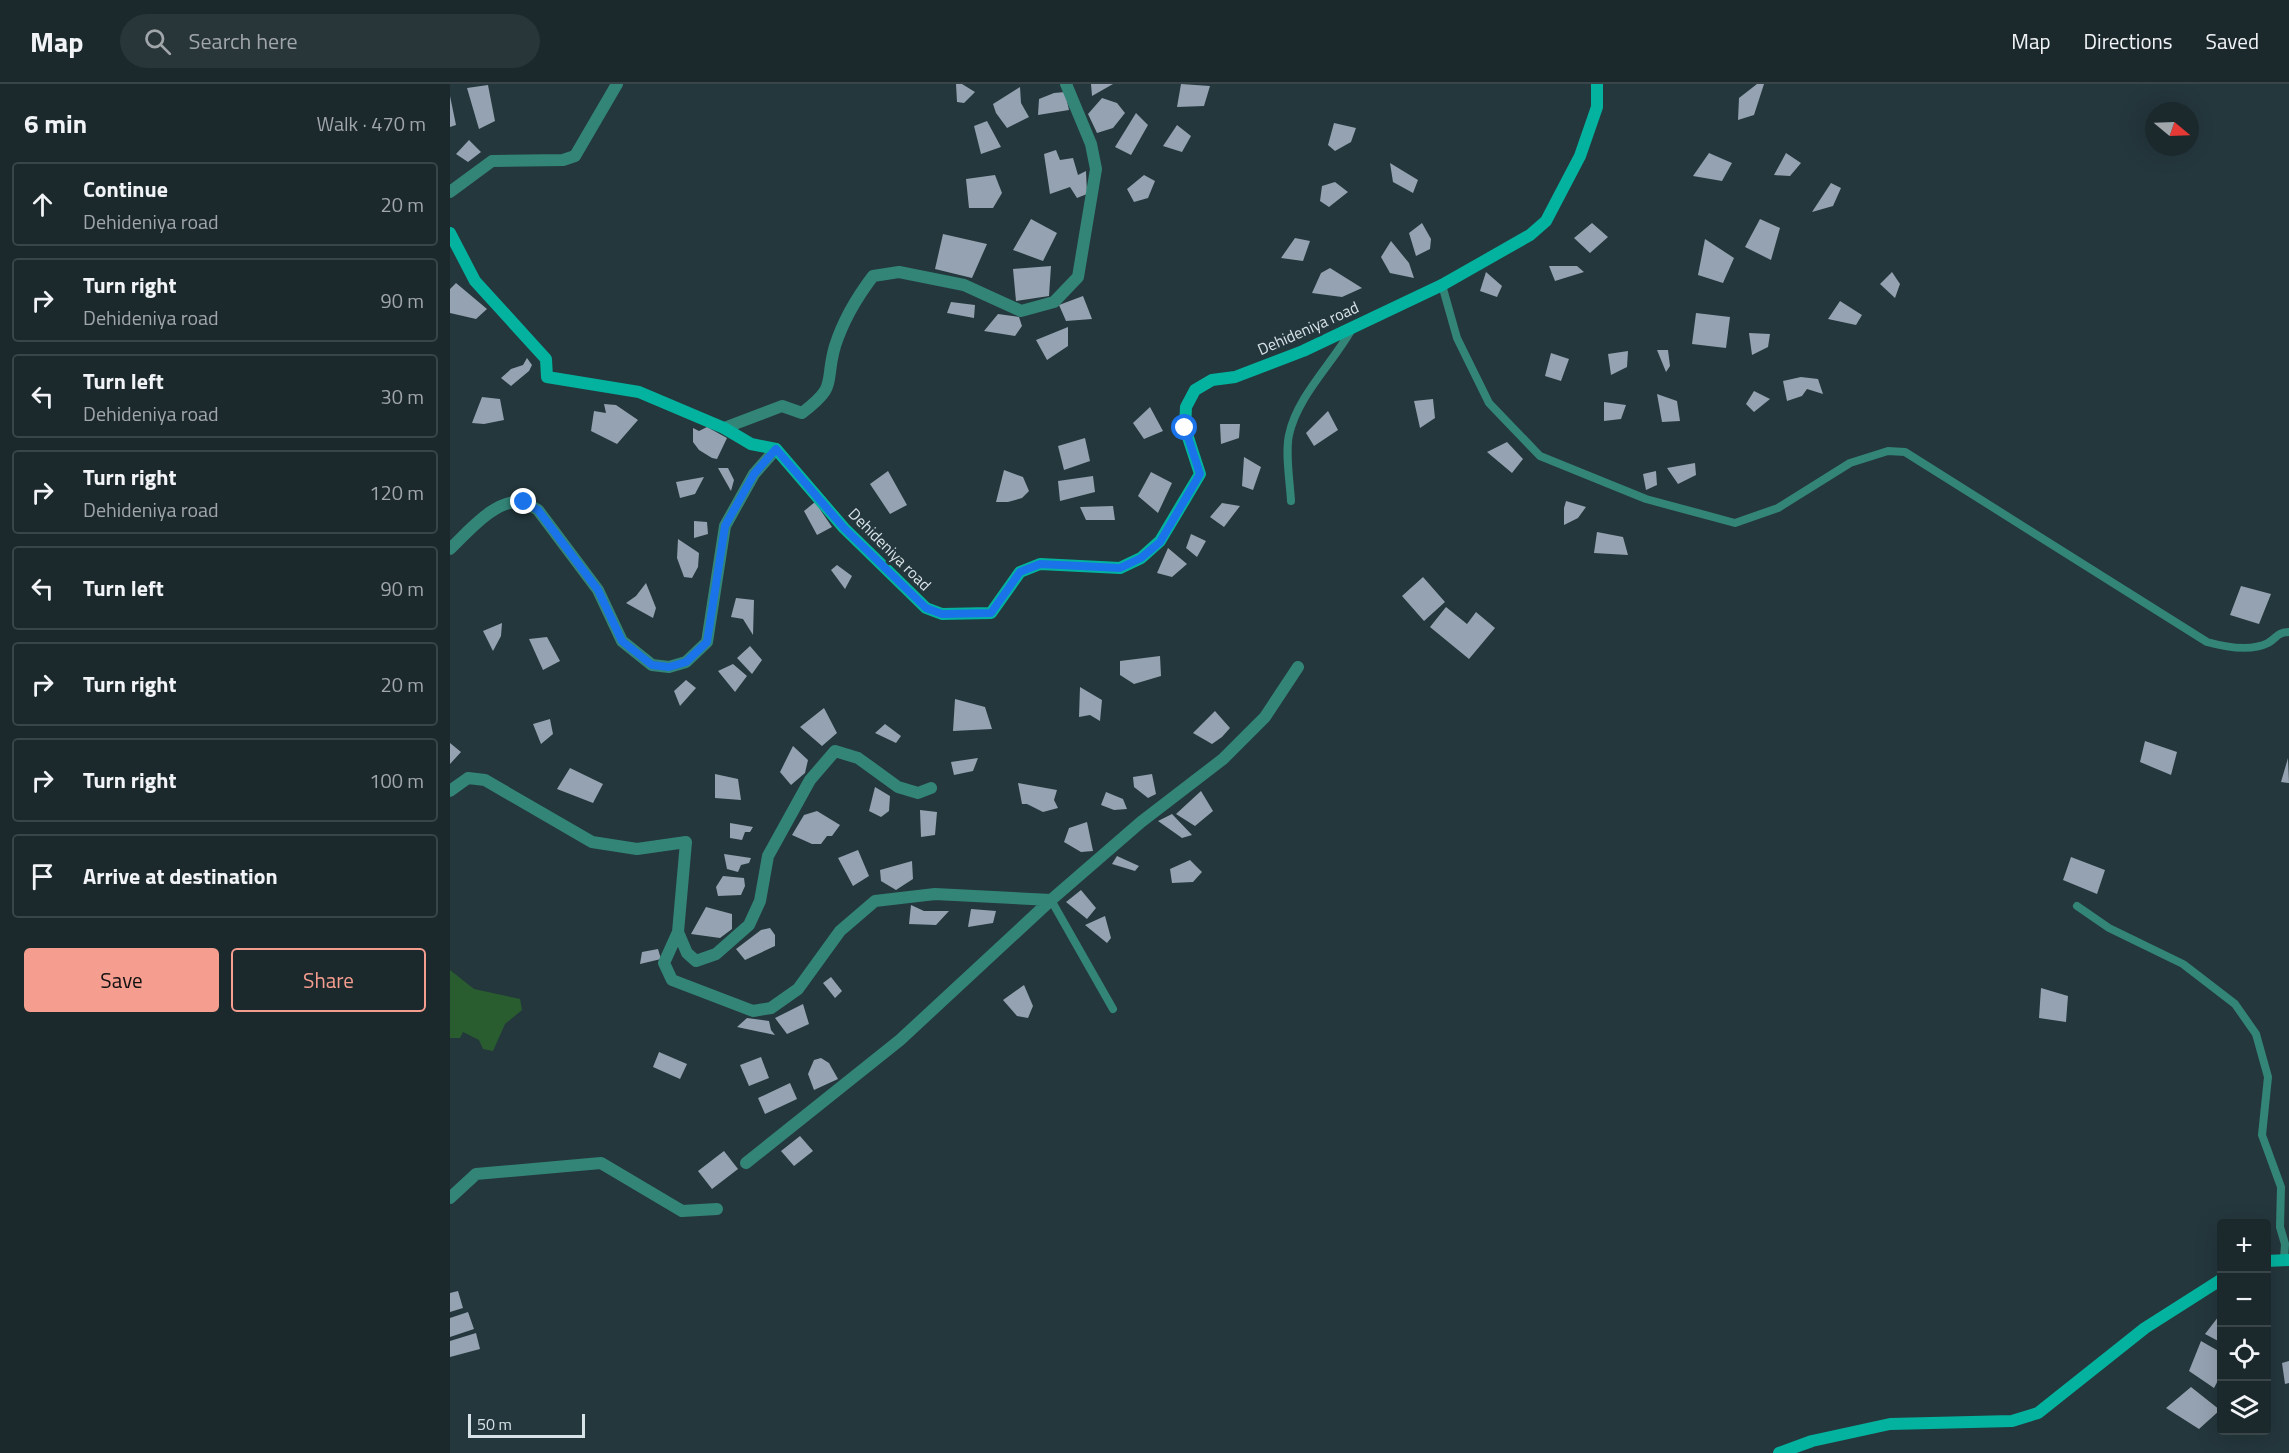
<!DOCTYPE html>
<meta charset="utf-8">
<style>
:root{--surface:#1b292d;--page:#283539;--text:#f1f3f6;--muted:#a0a6aa;--line:#394549;--accent:#f59d8e}
body{margin:0;font-family:"Titillium Web",sans-serif;background:var(--page);color:var(--text)}
.controls{position:absolute;right:18px;bottom:18px;display:grid;overflow:hidden;border-radius:6px;box-shadow:0 6px 24px #0002}
.controls button{width:54px;height:54px;display:grid;place-items:center;padding:0;border:0;border-bottom:2px solid var(--line);background:var(--surface);color:var(--text);font:30px sans-serif}
.compass{position:absolute;left:1695px;top:18px;width:54px;height:54px;border-radius:50%;background:var(--surface);box-shadow:0 6px 24px #0002;rotate:109deg}
.scale{position:absolute;left:18px;bottom:15px;width:117px;box-sizing:border-box;padding-left:6px;border:3px solid #d8e3e7;border-top:0;font-size:16px;line-height:21px;white-space:nowrap;color:#d8e3e7;-webkit-text-stroke:4px #24373c;paint-order:stroke}
.stop{position:absolute;width:18px;height:18px;margin:-14px;border:4px solid #1a73e8;border-radius:50%;background:#fff}
.stop.end{background:#1a73e8;border-color:#fff;box-shadow:0 2px 6px #0008}
.list{margin:0;padding:0;list-style:none}
h2{display:flex;justify-content:space-between;align-items:center;height:78px;margin:0;padding:0 24px;font-size:26px}
h2 small{font-size:20px;font-weight:400;color:var(--muted)}
.list li{display:grid;grid-template-columns:39px 1fr auto;gap:18px;align-items:center;box-sizing:border-box;height:84px;margin:0 12px 12px;padding:0 12px;border:2px solid var(--line);border-radius:6px}
.list b{display:block;font-size:22px;white-space:nowrap}
.list p{margin:0;font-size:20px;white-space:nowrap;color:var(--muted)}
.list em{font-size:20px;font-style:normal;color:var(--muted)}
.actions{display:flex;gap:12px;padding:18px 24px}
.actions a{flex:1;padding:14px 0;border:2px solid var(--accent);border-radius:6px;text-align:center;font-size:21px;color:var(--accent)}
.actions .main{background:var(--accent);color:#111}
.icon{flex:none;width:33px;height:33px;fill:none;stroke:currentColor;stroke-width:2;stroke-linecap:round;stroke-linejoin:round}
.map{position:relative;flex:none;width:1839px;height:1369px;overflow:hidden}
header{display:flex;align-items:center;gap:36px;box-sizing:border-box;height:84px;padding:0 30px;background:var(--surface);border-bottom:2px solid var(--line)}
header strong{font-size:28px}
nav{display:flex;gap:33px;margin-inline-start:auto;font-size:21px}
.search{width:420px;height:54px;background:var(--page);display:flex;align-items:center;gap:15px;box-sizing:border-box;padding:0 21px;border-radius:33px;color:var(--muted);font-size:22px}
main{display:flex}
aside{flex:1;background:var(--surface)}
.map>svg:first-child{display:block}
.green{fill:#295d2f}
.building{fill:#95a2b1}
.lines{fill:none;stroke-linecap:round;stroke-linejoin:round}
.lane{stroke:#338578;stroke-width:8}
.street{stroke:#338578;stroke-width:12}
.secondary{stroke:#04b39f;stroke-width:12}
.route{stroke:#1a73e8;stroke-width:8}
.labels{text-anchor:middle;dominant-baseline:central;stroke-width:6;stroke-linejoin:round;paint-order:stroke}
.street-label{font-size:16px;fill:#d8e3e7;stroke:#24373c}
</style>
<header>
<strong>Map</strong>
<div class="search"><svg class="icon" aria-label="search" viewBox="0 0 24 24"><circle cx="10" cy="10" r="6"/><path d="M15 15l6 6"/></svg>Search here</div>
<nav><a>Map</a><a>Directions</a><a>Saved</a></nav>
</header>
<main>
<aside>
<h2>6 min<small>Walk · 470 m</small></h2>
<ul class="list">
<li><svg class="icon" aria-label="ahead" viewBox="0 0 24 24"><path d="M12 20V5M6 11l6-6 6 6"/></svg><div><b>Continue</b><p>Dehideniya road</p></div><em>20 m</em></li>
<li><svg class="icon" aria-label="right" viewBox="0 0 24 24"><path d="M7 20v-9h11M14 6l5 5-5 5"/></svg><div><b>Turn right</b><p>Dehideniya road</p></div><em>90 m</em></li>
<li><svg class="icon" aria-label="left" viewBox="0 0 24 24"><path d="M17 20v-9H6M10 6l-5 5 5 5"/></svg><div><b>Turn left</b><p>Dehideniya road</p></div><em>30 m</em></li>
<li><svg class="icon" aria-label="right" viewBox="0 0 24 24"><path d="M7 20v-9h11M14 6l5 5-5 5"/></svg><div><b>Turn right</b><p>Dehideniya road</p></div><em>120 m</em></li>
<li><svg class="icon" aria-label="left" viewBox="0 0 24 24"><path d="M17 20v-9H6M10 6l-5 5 5 5"/></svg><div><b>Turn left</b></div><em>90 m</em></li>
<li><svg class="icon" aria-label="right" viewBox="0 0 24 24"><path d="M7 20v-9h11M14 6l5 5-5 5"/></svg><div><b>Turn right</b></div><em>20 m</em></li>
<li><svg class="icon" aria-label="right" viewBox="0 0 24 24"><path d="M7 20v-9h11M14 6l5 5-5 5"/></svg><div><b>Turn right</b></div><em>100 m</em></li>
<li><svg class="icon" aria-label="arrive" viewBox="0 0 24 24"><path d="M6 21V4h12l-3 4 3 4H6"/></svg><div><b>Arrive at destination</b></div></li>
</ul>
<div class="actions"><a class="main">Save</a><a>Share</a></div>
</aside>
<div class="map">
<svg width="1839" height="1369" viewBox="0 0 1839 1369">
<rect width="100%" height="100%" fill="#24373c"/>
<!-- green -->
<path class="green" d="M0,886L24,905L70,915L72,926L55,940L43,967L33,965L29,956L13,948L10,954H0Z"/>
<!-- building -->
<path class="building" d="M506,0H512L525,8L514,19L507,18Z
M641,0H663L642,12Z
M731,0L760,2L754,22L727,23Z
M1307,0H1314L1304,31L1288,36L1289,14Z
M38,1L45,37L29,45L17,4Z
M570,3L571,19L579,33L557,44L546,29L543,20Z
M615,8L619,26L588,31L589,15L604,9Z
M0,12L6,41L0,43Z
M652,14L667,19L675,29L663,44L647,49L638,30Z
M686,29L698,41L681,71L665,63Z
M537,37L551,63L531,70L524,42Z
M884,39L906,44L901,58L885,67L878,61Z
M727,41L741,52L732,68L713,62Z
M19,56L31,68L18,78L6,70Z
M606,66L610,76L623,74L628,91L636,87L637,110L627,114L620,103L600,110L594,70Z
M1259,69L1282,79L1272,97L1243,92Z
M1336,69L1351,79L1340,92L1324,91Z
M940,79L968,96L963,109L943,98Z
M545,91L552,109L543,124H519L516,95Z
M694,91L705,97L698,114L684,118L677,105Z
M885,98L898,108L879,123L870,117L872,102Z
M1381,99L1391,104L1383,122L1362,128Z
M581,135L607,149L593,177L563,166Z
M1310,135L1330,144L1321,176L1295,163Z
M972,139L981,155L980,165L966,172L959,149Z
M1142,139L1158,153L1140,169L1124,154Z
M493,150L537,160L522,194L485,185Z
M845,154L860,157L853,177L831,174Z
M1255,155L1284,174L1273,199L1248,191Z
M941,157L959,179L964,194L940,189L931,173Z
M601,182L599,212L566,217L563,185Z
M1099,182H1127L1134,188L1105,197Z
M880,184L912,204L892,213L862,209L871,189Z
M1036,188L1052,202L1047,213L1030,207Z
M1442,188L1450,200L1445,214L1430,200Z
M6,199L37,225L26,235L0,229V205Z
M633,212L642,235L616,237L609,221Z
M1390,217L1412,231L1406,241L1378,235Z
M501,218L525,221L524,234L497,229Z
M1246,229L1280,233L1276,264L1242,260Z
M548,230L569,233L572,242L565,252L534,247Z
M618,243V262L597,276L586,256Z
M1299,249L1320,250L1318,263L1302,271Z
M1207,266H1218L1220,282L1216,288Z
M1178,267L1177,283L1161,291L1158,270Z
M1101,269L1119,275L1111,297L1095,292Z
M77,274L82,281L79,287L61,302L51,294L61,285L73,281Z
M1351,293L1368,295L1373,310L1357,305L1352,312L1337,317L1333,297Z
M1304,307L1320,315L1304,328L1296,320Z
M1207,310L1227,317L1230,337L1212,338Z
M32,313L50,315L54,336L34,340L22,339Z
M983,315L985,334L970,344L964,317Z
M1154,318L1176,321L1171,335L1154,337Z
M154,320L166,321L188,336L167,360L141,347L144,327L156,329Z
M700,323L713,347L694,355L683,339Z
M878,327L888,346L864,362L856,349Z
M770,340H790L789,354L771,360Z
M257,343L277,354L267,375L262,374L249,366L243,358V344L249,347Z
M635,354L640,377L614,386L608,362Z
M1057,358L1073,375L1062,389L1037,368Z
M794,373L811,383L803,406L792,402Z
M1245,379L1246,391L1228,400L1217,384Z
M268,384H278L284,396L281,407Z
M554,386L573,393L579,407L572,414L558,418H546Z
M438,387L457,421L440,430L420,400Z
M1206,387L1207,401L1196,406L1193,390Z
M701,388L722,399L708,429L688,412Z
M643,392L645,408L610,417L608,397Z
M254,393L245,410L230,414L226,398Z
M1116,417L1136,423L1128,434L1114,441V424Z
M365,418L382,443L367,451L354,427Z
M772,419L790,422L774,443L760,433Z
M663,422L665,436H636L630,423Z
M244,437L257,438L258,450L244,454Z
M1147,448L1173,453L1178,471L1144,469Z
M741,450L756,457L747,473L736,464Z
M228,455L249,469L248,483L242,494L234,493L227,474Z
M718,464L737,480L722,493L707,489Z
M387,481L402,492L395,505L381,486Z
M973,493L995,518L974,537L952,512Z
M196,499L206,524L203,534L176,519L186,512Z
M1791,502L1821,510L1809,540L1780,531Z
M286,514L304,516L303,551L293,535L281,533Z
M996,523L1017,540L1026,528L1045,544L1019,575L980,543Z
M52,539L51,552L43,567L33,547Z
M97,553L110,577L93,586L79,555Z
M300,562L312,576L302,590L287,574Z
M710,572L711,592L684,600L670,591V577Z
M283,580L297,592L285,608L268,587Z
M236,596L246,604L230,622L224,607Z
M630,603L652,616L650,637L640,631L629,633Z
M505,615L535,623L542,645L503,647Z
M374,624L387,649L372,662L350,643Z
M765,627L780,644L772,653L762,660L743,649Z
M100,635L103,650L91,660L83,640Z
M435,640L451,652L446,659L425,649Z
M1695,657L1727,668L1721,691L1690,678Z
M0,659L11,668L0,680Z
M343,662L358,676L355,689L341,701L330,688Z
M528,674L523,687L504,691L501,678Z
M1838,674L1839,699L1831,698Z
M120,684L153,700L143,719L107,705Z
M265,690L288,695L291,716L265,714Z
M702,690L706,710L698,714L684,703L683,693Z
M568,699L607,706L604,716L608,724L593,728L577,720H572Z
M425,703L440,712L439,727L431,733L419,727Z
M751,707L763,727L745,742L726,730Z
M656,708L673,715L677,725L664,726L651,721Z
M470,726L487,728L485,751L471,753Z
M367,727L390,741L382,752H377L371,760H362L342,751L354,731Z
M722,730L742,751L732,754L708,737Z
M637,738L643,767L631,768L614,758L619,744Z
M280,739L303,743L300,748H295L292,756L280,754Z
M408,766L419,792L403,802L388,774Z
M274,770L301,774L299,779L291,781L288,788L277,785Z
M667,772L689,782L685,787L662,780Z
M1621,773L1655,786L1647,810L1613,796Z
M740,776L752,788L743,798L722,799L720,785Z
M462,777L463,795L446,806L431,797L430,786Z
M273,792L294,794L295,802L291,811L268,812L266,803Z
M631,806L646,824L637,835L616,818Z
M461,821L474,827H499L486,841L459,840Z
M256,823L282,830V845L270,854L241,850Z
M521,825L546,827L543,839L518,843Z
M655,832L661,854L657,859L635,841Z
M320,844L325,851V862L295,876L286,865L311,846Z
M208,865L211,875L190,880L192,868Z
M381,893L392,907L385,914L373,899Z
M574,901L583,922L578,934L567,932L553,916Z
M1591,904L1618,912L1616,938L1589,934Z
M353,920L359,940L337,950L325,934Z
M297,934L319,937L321,946L325,951L287,943Z
M209,968L237,980L230,995L203,983Z
M311,973L319,994L299,1002L290,981Z
M371,974L379,979L388,995L364,1006L358,990L364,976Z
M340,999L347,1015L315,1030L308,1014Z
M350,1052L363,1067L344,1082L331,1067Z
M274,1067L288,1085L262,1105L248,1087Z
M8,1207L13,1224L0,1228V1209Z
M18,1228L24,1245L0,1253V1234Z
M1772,1228V1259L1755,1250Z
M26,1249L30,1265L0,1273V1257Z
M1751,1257L1772,1269V1289L1764,1304L1739,1287Z
M1839,1277V1299L1835,1300L1832,1279Z
M1741,1303L1770,1326L1749,1345L1716,1324Z"/>
<g class="lines">
<!-- lane -->
<path class="lane" d="M992,201L1007,254L1039,319L1090,372L1196,415L1285,439L1328,424L1400,379L1438,367L1455,368L1757,558C1775,563 1800,568 1818,559C1828,553 1826,549 1839,548
M841,417C840,398 835,369 839,351C847,312 884,278 903,243
M601,816L663,925
M1627,822L1659,844L1733,880L1785,920L1806,950L1818,993L1812,1051L1831,1103L1830,1143L1835,1160L1834,1175"/>
<!-- street -->
<path class="street" d="M0,108L42,77L113,76L125,72L167,0
M274,344L332,322L352,329C389,301 374,300 385,262C393,237 407,213 423,192L449,188L514,201L571,227L604,218L628,193L646,85L641,60L616,0
M0,465C17,449 48,411 75,419C79,420 84,424 88,426L148,506L172,557L202,581L219,583L236,578L257,558L275,442L304,390L326,365
M0,707L18,694L35,696L142,758L187,765L236,758L228,848L237,869L246,877L266,870L299,841L310,817L318,772L360,696L385,667L408,674L448,703L468,709L481,704
M228,848L214,879L222,896L303,927L321,924L348,905L390,847L425,817L485,810L601,816
M296,1079L450,956L601,816L691,738L773,675L815,633L848,583
M0,1114L26,1090L151,1079L232,1127L267,1125"/>
<!-- secondary -->
<path class="secondary" d="M0,149L25,197L96,275L97,293L189,308L274,344L301,360L326,365L394,444L476,524L492,530L541,529L570,488L590,480L670,484L691,474L710,457L750,390L735,344L736,323L745,306L762,296L785,293L853,267L992,201L1080,151L1096,137L1130,72L1147,23V0
M1816,1177L1839,1176
M1329,1369L1362,1357L1440,1340L1562,1337L1588,1329L1695,1244L1772,1195"/>
</g>
<g class="lines">
<!-- route -->
<path class="route" d="M74,418L88,426L148,506L172,557L202,581L219,583L236,578L257,558L275,442L304,390L326,365L394,444L476,524L492,530L541,529L570,488L590,480L670,484L691,474L710,458L750,390L735,344"/>
</g>
<g class="labels">
<!-- street labels -->
<g class="street-label">
<text transform="translate(858 244) rotate(-24)">Dehideniya road</text>
<text transform="translate(440 465) rotate(45)">Dehideniya road</text>
</g>
</g>
</svg>
<div class="controls">
<button>+</button>
<button>−</button>
<button><svg class="icon" aria-label="locate" viewBox="0 0 24 24"><circle cx="12" cy="12" r="6"/><path d="M12 2v4M12 18v4M2 12h4M18 12h4"/></svg></button>
<button><svg class="icon" aria-label="layers" viewBox="0 0 24 24"><path d="M12 4l9 5-9 5-9-5zM3 14l9 5 9-5"/></svg></button>
</div>
<svg class="compass" viewBox="-18 -18 36 36"><path d="M0-13l5 13h-10z" fill="#e53935"/><path d="M0 13l5-13h-10z" fill="#a0a6aa"/></svg>
<div class="scale">50 m</div>
<div class="stop" style="left:735px;top:344px"></div>
<div class="stop end" style="left:74px;top:418px"></div>
</div>
</main>
